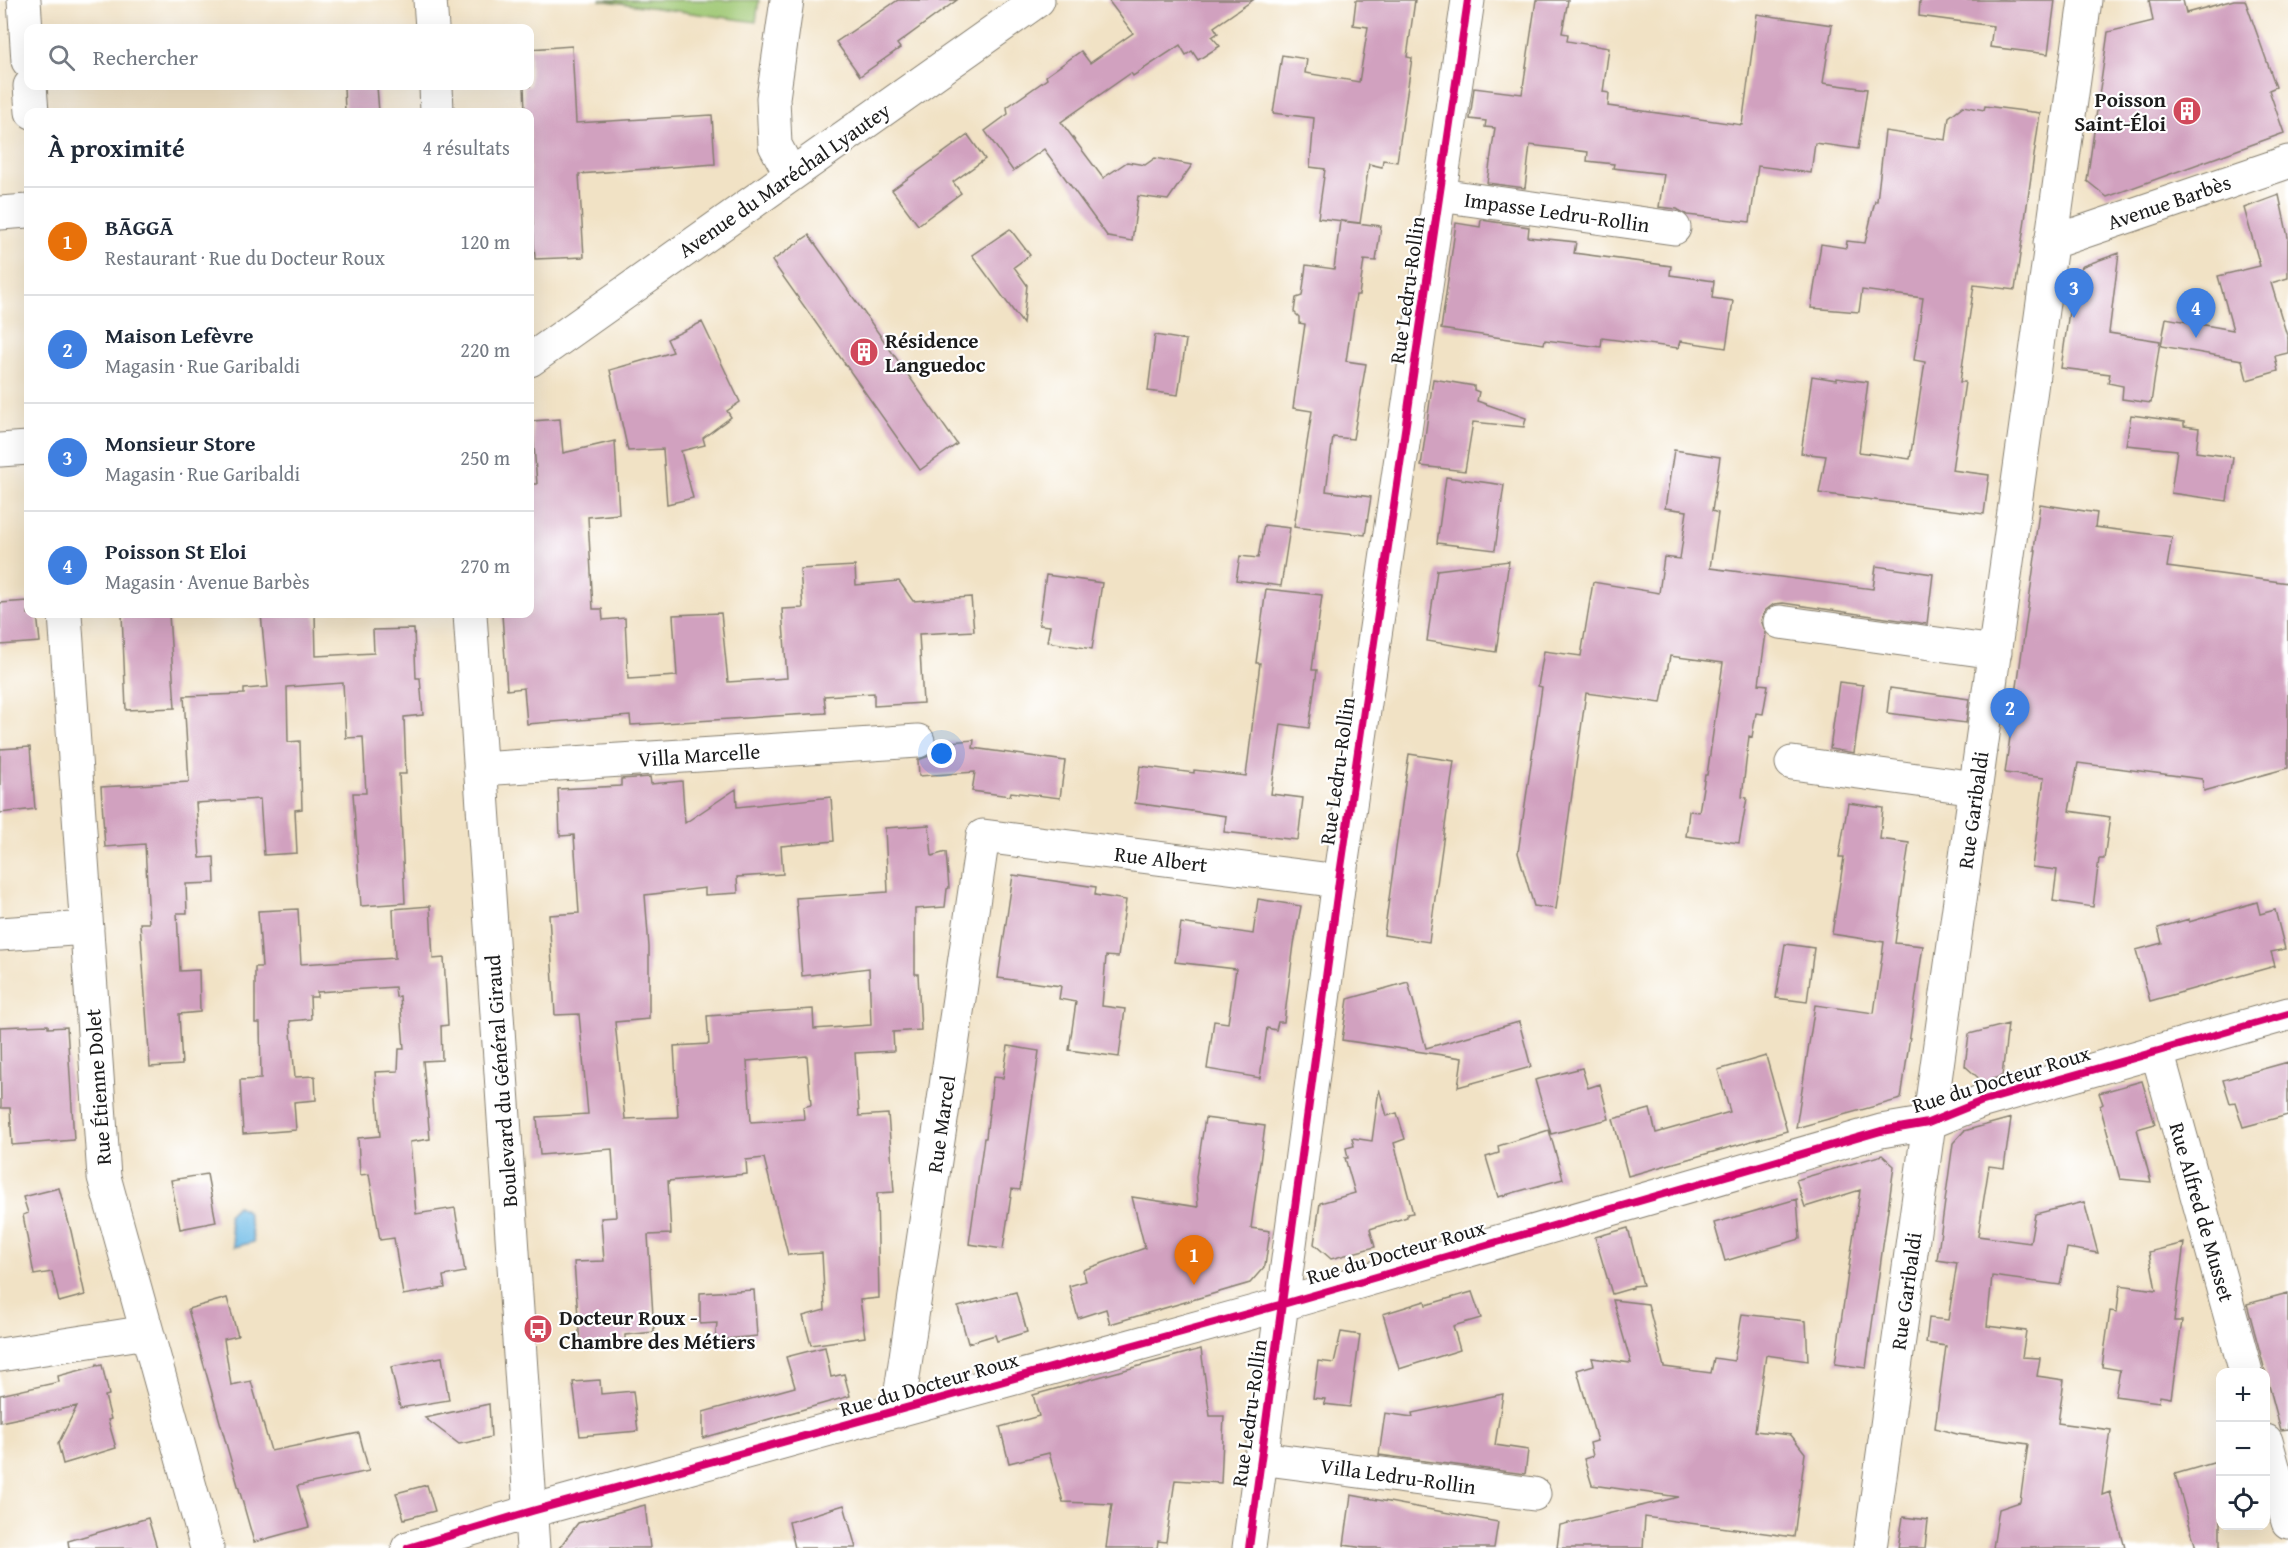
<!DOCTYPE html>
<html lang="fr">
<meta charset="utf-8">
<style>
:root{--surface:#fff;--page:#f6f6f7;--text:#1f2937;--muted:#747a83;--line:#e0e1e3;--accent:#d1495b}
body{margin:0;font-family:"Gentium Book Plus",serif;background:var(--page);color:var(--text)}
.controls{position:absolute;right:18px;bottom:18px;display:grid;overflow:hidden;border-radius:12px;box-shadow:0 6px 24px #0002}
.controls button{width:54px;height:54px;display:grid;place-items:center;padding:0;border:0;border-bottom:2px solid var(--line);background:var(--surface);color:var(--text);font:30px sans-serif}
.you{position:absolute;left:942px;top:754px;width:21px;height:21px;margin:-15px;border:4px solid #fff;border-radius:50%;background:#1a73e8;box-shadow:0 0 0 9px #1a73e833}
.badge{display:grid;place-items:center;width:39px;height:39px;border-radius:50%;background:var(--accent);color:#fff;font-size:20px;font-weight:700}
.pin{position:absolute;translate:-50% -50px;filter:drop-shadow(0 2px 3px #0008)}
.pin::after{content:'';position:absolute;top:32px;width:21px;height:18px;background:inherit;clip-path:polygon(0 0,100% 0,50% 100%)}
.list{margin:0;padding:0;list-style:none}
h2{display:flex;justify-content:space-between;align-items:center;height:78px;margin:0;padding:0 24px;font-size:26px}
h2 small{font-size:20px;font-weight:400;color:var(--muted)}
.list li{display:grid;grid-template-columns:39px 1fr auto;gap:18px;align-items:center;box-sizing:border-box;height:108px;padding:0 24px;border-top:2px solid var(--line)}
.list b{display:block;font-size:22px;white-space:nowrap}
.list p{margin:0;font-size:20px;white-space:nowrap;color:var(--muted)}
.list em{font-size:20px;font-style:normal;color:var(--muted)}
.icon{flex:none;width:33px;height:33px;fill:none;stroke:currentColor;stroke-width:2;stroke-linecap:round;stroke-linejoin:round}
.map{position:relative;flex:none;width:2288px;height:1548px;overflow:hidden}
.search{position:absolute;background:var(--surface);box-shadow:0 6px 24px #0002;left:24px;top:24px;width:510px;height:66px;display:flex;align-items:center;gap:15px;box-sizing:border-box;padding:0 21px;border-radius:12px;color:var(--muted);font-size:22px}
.panel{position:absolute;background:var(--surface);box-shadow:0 6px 24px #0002;left:24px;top:108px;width:510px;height:510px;border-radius:12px}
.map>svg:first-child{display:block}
.green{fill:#9ec772;stroke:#5d7247;stroke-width:1.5}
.water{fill:#6cbae6;stroke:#446b81;stroke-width:1.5}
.building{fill:#d1a1bf;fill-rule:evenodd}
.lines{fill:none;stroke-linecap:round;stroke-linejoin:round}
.minor-casing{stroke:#867f70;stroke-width:35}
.minor{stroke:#fff;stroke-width:33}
.cycleway-casing{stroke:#fff;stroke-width:11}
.cycleway{stroke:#d6006c;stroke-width:8}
.labels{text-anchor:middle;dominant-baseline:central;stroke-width:4.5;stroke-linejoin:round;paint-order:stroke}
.poi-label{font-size:21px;font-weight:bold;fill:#1c1c1c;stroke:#fff;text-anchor:start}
.street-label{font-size:21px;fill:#1c1c1c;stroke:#fff}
</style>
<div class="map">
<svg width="2288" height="1548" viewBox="0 0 2288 1548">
<rect width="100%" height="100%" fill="#fff"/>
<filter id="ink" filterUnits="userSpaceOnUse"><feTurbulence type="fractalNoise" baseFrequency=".0167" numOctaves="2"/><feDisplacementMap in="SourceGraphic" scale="12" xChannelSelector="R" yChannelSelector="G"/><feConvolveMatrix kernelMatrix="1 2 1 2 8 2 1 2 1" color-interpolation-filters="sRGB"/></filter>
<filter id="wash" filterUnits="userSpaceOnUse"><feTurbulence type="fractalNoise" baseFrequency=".008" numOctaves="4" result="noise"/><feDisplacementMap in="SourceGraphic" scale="24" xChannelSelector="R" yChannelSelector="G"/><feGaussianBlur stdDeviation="1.35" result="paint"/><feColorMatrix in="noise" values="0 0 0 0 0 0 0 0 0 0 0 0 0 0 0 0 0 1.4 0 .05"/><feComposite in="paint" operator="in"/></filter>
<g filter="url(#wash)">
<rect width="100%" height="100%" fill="#f1e2c5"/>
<!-- green -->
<path class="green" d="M599,0H759L756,22Z"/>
<!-- water -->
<path class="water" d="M237,1206L247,1211L254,1242L234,1247L228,1215Z"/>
<g id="blocks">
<!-- building -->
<path class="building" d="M898,0H957L897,44L900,48L860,76L836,42Z
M1108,0H1253L1214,27L1218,33L1212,37L1220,46L1198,60L1192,51L1186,55L1180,45L1133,76L1131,73L1061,122L1103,178L1127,162L1145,165L1155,158L1192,165L1168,200L1138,196L1132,241L1108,237L1044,149L1013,171L985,131L1008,114L1007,107L1047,79L1046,76L1081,51L1090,63L1133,33Z
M1356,0H1415L1407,57L1412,58L1397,162L1383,160L1382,167L1369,164L1360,223L1318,218L1325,169L1310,167L1314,118L1273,113L1282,55L1307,59L1305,73L1359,82L1368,27L1353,25Z
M1536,0H1568L1562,33L1568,34L1567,41L1609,48L1603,92L1609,93L1608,106L1742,125L1757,14L1832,25L1823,83L1867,89L1858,149L1815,143L1811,173L1758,166L1750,222L1687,215L1677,209L1659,207L1664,174L1613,168L1614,164L1587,161L1588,152L1530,145L1525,188L1487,183L1495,128L1485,127L1486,121L1470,119L1474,88L1522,94Z
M1920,0H2055L2048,54L1990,47L1993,26L1919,16Z
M2149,0H2183L2186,13L2234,0H2245L2276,87L2269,90L2284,133L2107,197L2087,181L2108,32L2153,21Z
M572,46L576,123L712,115L715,164L579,174L584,257L535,259L530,176V112H525L524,86H530V49Z
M344,86H377L379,112H345Z
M1963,106L1984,110L1985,106L2040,113L2015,290L1974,285L1960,382H1965L1952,470L1989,475L1984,514L1819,493L1826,456L1801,453L1812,376L1837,380V378L1868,382L1859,452L1910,459L1925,362L1914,360L1923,298L1862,290L1859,312L1811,308L1821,244L1846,248L1847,241L1865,243L1875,201H1877L1885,131L1946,140L1949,117Z
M968,135L985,159L953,182L961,193L918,225L892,190Z
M2279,195L2288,237V278L2271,283L2288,339V353L2275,356L2278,371L2247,380L2242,360L2161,346L2166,318L2233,330L2218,276L2260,266L2244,208Z
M1481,220L1529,227L1528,237L1576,242L1574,253L1671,266L1670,275L1714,281L1712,298L1733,301L1726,348L1680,341L1678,348L1602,338L1601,347L1545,340L1544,344L1441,329L1456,223L1480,227Z
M1340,221L1381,226L1376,261L1364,260L1359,295H1356L1346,361L1366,364L1353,439L1333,437L1326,491L1371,497L1365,535L1294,527L1312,411L1293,408L1305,324L1299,323V317L1294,312L1296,298L1302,296L1306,265L1334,269Z
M1010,229L1030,255L1014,267L1027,285L1023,324L972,255Z
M809,235L957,444L920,470L772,261Z
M2119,253L2109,333L2160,341L2151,403L2122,399L2123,386L2108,383L2110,374L2061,368L2074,276L2083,266Z
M702,322L740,402L727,411L731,417L703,438L705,445L681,451L693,498L667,504L663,449L628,451L610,370L673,352L667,339Z
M1155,335L1186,340L1178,395L1148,391Z
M1433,379L1474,386V390L1479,392L1477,401L1526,418L1524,427L1473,422L1465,471L1421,466Z
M2131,415L2184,422V426L2199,428L2196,452L2233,457L2227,501L2171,493L2177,450L2126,445Z
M560,419L563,453L615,441L619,514L588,517L593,609H602L603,620L625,618L628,679L677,676L673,615L721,613L728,682L787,678L782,609L803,608L800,569L855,566L856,585L899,581L913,601L971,597L974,631L919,634L923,703L874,706V693L824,696L826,713L631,725L630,716L527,724L524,688L507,690L502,614H530V484H537L532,421Z
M1674,450L1720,457L1712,511L1718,513L1710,568L1873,589L1876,566L1933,574L1927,624L1783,603L1774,604L1766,610L1761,620L1766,633L1759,684L1768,685L1763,714L1756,713L1752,737L1749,736L1742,797L1747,798L1739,843L1686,836L1689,811L1699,812L1705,775H1707L1723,663L1670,656L1661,703L1586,693L1556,909L1534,906L1518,853L1542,687L1538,686L1544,651L1581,656L1593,582L1659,593L1664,557L1680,559L1687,511L1665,508Z
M1446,477L1504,485L1495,550L1437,543Z
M2040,504L2097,513L2095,527L2172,537L2167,567L2288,583V768L2204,791L2202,779L2078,763L2069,811L2110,817L2104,859H2099L2093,907L2053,901L2057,870L2032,867L2044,778L2005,773L2036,550H2034Z
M1264,525L1290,528L1281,586L1236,580L1240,556L1258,558Z
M1509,561L1496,652L1427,641L1437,570Z
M1046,575L1102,583L1092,649L1047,642L1050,626L1039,625Z
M1266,589L1322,595L1312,670H1317L1309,728L1281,724L1271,794L1303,798L1298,840L1224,832L1226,816L1135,803L1140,766L1194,773V770L1246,776L1260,663H1256Z
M28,601V614H37L40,642L0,645V603Z
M122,614H169L175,708L126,710Z
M261,614H315L316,656L374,653L373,630L414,629L416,678H420L423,715L404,717L406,774H399L405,903L361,906L353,793H366L363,737L346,738L343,683L287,687L288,742L300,741L302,809L295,810L297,853L264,855L260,799L196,803L200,858L214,857L215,883L186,884L187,913H177L180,971L199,970L200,1012L179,1014L182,1065L150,1067L140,923H149L145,844L105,847L101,787L189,782L184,696L244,694V689L268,687Z
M1839,682L1863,685L1854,753L1830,749Z
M1890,688L1969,699L1966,723L1887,713Z
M974,740L973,748L1065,761L1060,798L1011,792L1010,796L972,791L975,772L919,776L918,760L929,756L934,750L936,743Z
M30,747L35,809L0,813V749Z
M1409,754L1454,761L1429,942L1384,935Z
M650,777L651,784L682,781L685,823L736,789L737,807L831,797L834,841L781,846L783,874L737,877L738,893L705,895V888L645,895L649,947V1019L615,1022L625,1119L678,1117L674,1046L709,1044L707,1016L813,1009L814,1029L871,1025L869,968L802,976L796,898L888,892L885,828L929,825L932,856L946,852L949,888L947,889L945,907L915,909V974H918L921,1030L893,1032L894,1051L855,1053L859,1116L888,1114L894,1192L877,1193L879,1298L860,1300L865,1337L811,1345L803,1316L825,1310L822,1253L788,1255L764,1158L746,1160L747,1174L668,1181L671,1234L648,1235L654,1332L625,1335V1341L580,1344L574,1262L604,1261L601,1218L616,1217L612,1149L540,1155L537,1117L588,1114L579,1014L555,1015L549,915L579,913L574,835L560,836L558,789L621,786V779ZM807,1056L811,1105L803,1107L804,1119L751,1122L747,1061Z
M1848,803L1883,808L1880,839L1909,843L1895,943L1923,946L1901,1099L1796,1128L1815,1005L1874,1013L1884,942L1832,934L1844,857H1839Z
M1013,875L1096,887L1095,895L1126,900L1118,957L1106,956L1102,1006L1125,1009L1119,1057L1069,1050L1076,1002L1059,999L1061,986L998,978Z
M1258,899L1301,906L1294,944L1284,1022H1278L1276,1030L1267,1028L1260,1078L1207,1069L1214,1021L1228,1023L1236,969L1175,962L1181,923L1253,934Z
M2257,902L2260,914L2275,910L2285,949L2271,952L2275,966L2150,1001L2136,950L2162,943L2158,928L2189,919V922Z
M430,906L433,959L444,958L448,1025L441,1026L442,1060L423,1061L430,1139L410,1142L416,1214L455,1208L465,1272L443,1276L445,1288L403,1295L394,1238L380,1240L369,1174L360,1175L358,1138L380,1136L375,1072L398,1071L399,1049H404L400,996L396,997L395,987L317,992V997H310L311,1019L290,1021L295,1077L315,1076L316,1100L294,1102L296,1130L243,1134L240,1080L261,1079L260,1023H255V967H262L258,911L298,909L301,964L395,958L393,909Z
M1785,944L1814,948L1807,1002L1776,998Z
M1408,982L1426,1048L1519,1022L1531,1067L1458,1087L1462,1058L1342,1040L1348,999Z
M2008,1024L2002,1076L1983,1082L1965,1066L1969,1034Z
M48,1025V1028L67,1027L74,1140L12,1145L10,1108H1L0,1027Z
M1008,1046L1039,1051L1020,1190L1012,1189L1003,1249L969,1244L984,1138H986L993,1077L1003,1078Z
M1766,1056L1787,1131L1628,1176L1613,1119L1650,1109L1656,1133L1730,1112L1718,1070Z
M2288,1062V1115L2243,1127L2235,1102L2230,1103L2223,1080Z
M1582,1068L1588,1088L1600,1084L1609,1119L1551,1134L1535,1080Z
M2142,1081L2155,1124L2137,1129L2151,1182L2120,1179L2100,1106L2103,1104L2099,1093Z
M1379,1089L1387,1116L1397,1113L1405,1139L1394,1143L1413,1213L1407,1214V1217L1370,1229L1375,1247L1331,1259L1314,1244L1320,1203L1355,1193L1345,1158H1348L1346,1148L1354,1146L1352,1138L1372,1141Z
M1205,1118L1265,1126L1251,1228L1270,1231L1265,1266L1250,1283L1110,1324L1106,1309L1078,1318L1069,1286L1086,1281L1083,1270L1145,1248L1132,1197L1198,1207L1196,1177Z
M2011,1118L2004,1168L1989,1166L1978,1236L2030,1243L2035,1214L2084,1202L2098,1253L2067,1248L2060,1285L1992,1276L1987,1326L2026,1331L2022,1357L2040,1358L2037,1376L2064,1380L2058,1423L2111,1430L2102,1495L2110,1492L2125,1548H1993L1999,1509L2020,1502L2028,1444L1957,1434L1935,1428L1946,1346L1926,1343L1929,1318L1948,1320L1957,1263L1937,1260L1953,1143L1964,1131Z
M1549,1130L1563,1179L1498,1197L1486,1157L1499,1153L1498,1146Z
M1882,1155L1894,1166L1866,1368L1835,1364L1860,1190L1805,1207L1796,1180Z
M207,1174L216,1222L180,1229L171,1180Z
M59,1188L71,1231L85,1295L59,1302L52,1272L34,1275L23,1215L28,1213L23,1197Z
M1797,1199L1800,1239L1725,1261L1714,1223Z
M1628,1228L1643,1285L1633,1286V1288L1612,1294L1595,1237Z
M2184,1243L2174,1321H2182L2171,1398L2160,1396L2159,1402L2115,1396L2120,1370L2102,1367L2110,1311L2117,1312L2120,1285L2156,1290L2149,1252Z
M754,1290L757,1336L715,1340L717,1323L700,1324V1293Z
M1016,1292L1027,1332L997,1341L995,1335L968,1343L958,1307Z
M1472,1292L1481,1318L1453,1326L1460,1350L1399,1369L1383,1314L1425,1301L1426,1305Z
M2288,1293V1429L2281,1430L2247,1304Z
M227,1298L238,1336L224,1339L231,1385L251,1381L271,1451L359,1433L369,1471L297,1486L309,1527L254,1542L188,1309Z
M1613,1300L1648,1304L1664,1367L1711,1373L1714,1358L1734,1361L1742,1314L1806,1321L1808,1361L1766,1355L1755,1431L1791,1435L1805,1453L1794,1537L1645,1517L1643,1548H1557L1560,1525L1679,1497L1592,1485L1584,1459L1593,1456L1590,1443L1597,1441L1577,1370L1594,1365L1592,1358L1631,1363Z
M1341,1332L1360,1335L1350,1407L1324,1404L1325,1399L1313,1398L1318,1361L1334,1363Z
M825,1347L831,1377L844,1374L850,1396L703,1438V1412L795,1387L786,1357Z
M1201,1349L1210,1416H1224L1221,1483L1175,1480L1166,1542L1158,1541L1157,1548H1106L1112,1504L1063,1502L1049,1453L1009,1463L1000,1427L1039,1416L1033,1395Z
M442,1357L449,1400L400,1408L391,1367Z
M97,1364L98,1366L102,1365L109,1395L105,1396L111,1419L108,1420L116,1448L63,1464L58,1444L77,1406L0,1422V1395L59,1382L58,1376L96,1366Z
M600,1380L601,1394L633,1391L638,1431L580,1436L573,1382Z
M1503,1394L1495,1445L1528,1450L1525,1474L1379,1455L1385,1413L1413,1417L1412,1413Z
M489,1404L491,1437L470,1442L459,1444L425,1418Z
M2220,1461V1548H2196L2175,1474Z
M427,1485L435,1511L404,1519L396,1493Z
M1351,1495L1498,1522L1494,1548H1364L1344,1545Z
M645,1505L650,1548H559L578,1523Z
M844,1505L856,1548H795L789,1522Z
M1903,1517L1928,1520L1925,1548H1898Z
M148,1518L157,1548H69L68,1541Z"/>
</g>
</g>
<g filter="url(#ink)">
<use href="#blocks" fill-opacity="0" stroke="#867f70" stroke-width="1.5"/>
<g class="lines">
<!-- minor casing -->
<g class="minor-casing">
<path id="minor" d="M24,0L28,61
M430,0L432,28
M787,0L773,98L775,145L791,175
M30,86L32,112
M436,86L437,112
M1439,195L1674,228
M0,213L28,211
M2050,243L2288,162
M530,360L1038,0
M0,450L28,448
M65,614L104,1177L207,1548
M470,614L533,1548
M1780,622L1995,652
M1792,763L1976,788
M480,769L918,741
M0,934L87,928
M2157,1051L2246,1372
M0,1355L147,1332
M898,1411L983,836L1339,881
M2266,1441L2288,1522
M1261,1458L1534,1494
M408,1548L532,1511L1283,1304L1881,1131L1928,1123L1980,1102L2288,1014
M1249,1548L1339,881L1468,0
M1870,1548L2085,0"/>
</g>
<!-- minor -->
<use href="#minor" class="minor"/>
<!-- cycleway casing -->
<g class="cycleway-casing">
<path id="cycleway" d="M408,1548L532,1511L1283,1304L1881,1131L1928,1123L1980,1102L2288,1014
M1249,1548L1339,881L1468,0"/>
</g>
<!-- cycleway -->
<use href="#cycleway" class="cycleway"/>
</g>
</g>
<!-- icons -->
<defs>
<g id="building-disc" transform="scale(1.5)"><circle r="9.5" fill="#d1495b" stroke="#fff"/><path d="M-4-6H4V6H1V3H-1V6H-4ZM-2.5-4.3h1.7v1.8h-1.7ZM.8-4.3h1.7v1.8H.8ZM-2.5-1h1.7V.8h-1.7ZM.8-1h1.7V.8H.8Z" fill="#fff"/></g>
<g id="bus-disc" transform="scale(1.5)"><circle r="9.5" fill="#d1495b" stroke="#fff"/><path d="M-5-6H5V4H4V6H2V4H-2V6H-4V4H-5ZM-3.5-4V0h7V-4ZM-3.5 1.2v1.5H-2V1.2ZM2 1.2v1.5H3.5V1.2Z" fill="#fff"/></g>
</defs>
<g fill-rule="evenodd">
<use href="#building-disc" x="2187" y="111"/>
<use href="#building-disc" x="864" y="352"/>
<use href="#bus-disc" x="538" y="1329"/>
</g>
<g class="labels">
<!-- poi labels -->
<g class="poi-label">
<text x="2166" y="99" text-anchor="end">Poisson<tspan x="2166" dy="24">Saint-Éloi</tspan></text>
<text x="885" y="340">Résidence<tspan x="885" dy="24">Languedoc</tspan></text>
<text x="559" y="1317">Docteur Roux -<tspan x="559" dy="24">Chambre des Métiers</tspan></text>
</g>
<!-- street labels -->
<g class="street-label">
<text transform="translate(784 180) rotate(-35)">Avenue du Maréchal Lyautey</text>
<text transform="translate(2169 202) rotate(-19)">Avenue Barbès</text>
<text transform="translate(1557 212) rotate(8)">Impasse Ledru-Rollin</text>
<text transform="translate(1407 290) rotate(-82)">Rue Ledru-Rollin</text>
<text transform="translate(699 755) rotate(-4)">Villa Marcelle</text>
<text transform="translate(1337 771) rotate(-82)">Rue Ledru-Rollin</text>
<text transform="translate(1973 810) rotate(-82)">Rue Garibaldi</text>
<text transform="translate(1161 859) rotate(7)">Rue Albert</text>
<text transform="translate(2001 1079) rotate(-17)">Rue du Docteur Roux</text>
<text transform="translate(501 1081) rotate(-94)">Boulevard du Général Giraud</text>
<text transform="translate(98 1087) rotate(-94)">Rue Étienne Dolet</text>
<text transform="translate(941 1124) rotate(-82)">Rue Marcel</text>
<text transform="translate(2202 1212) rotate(74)">Rue Alfred de Musset</text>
<text transform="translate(1396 1252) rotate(-16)">Rue du Docteur Roux</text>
<text transform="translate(1906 1291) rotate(-82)">Rue Garibaldi</text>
<text transform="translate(929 1384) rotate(-16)">Rue du Docteur Roux</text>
<text transform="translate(1249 1413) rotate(-82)">Rue Ledru-Rollin</text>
<text transform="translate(1398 1476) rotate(8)">Villa Ledru-Rollin</text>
</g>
</g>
</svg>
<div class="controls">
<button>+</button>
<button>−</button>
<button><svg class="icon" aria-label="locate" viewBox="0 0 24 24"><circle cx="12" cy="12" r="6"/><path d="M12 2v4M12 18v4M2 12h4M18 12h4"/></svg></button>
</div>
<div class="you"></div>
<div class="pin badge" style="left:1194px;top:1285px;background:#e8710a">1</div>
<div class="pin badge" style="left:2010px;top:738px;background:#3f7fe0">2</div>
<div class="pin badge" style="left:2074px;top:318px;background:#3f7fe0">3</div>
<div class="pin badge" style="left:2196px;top:338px;background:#3f7fe0">4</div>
<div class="search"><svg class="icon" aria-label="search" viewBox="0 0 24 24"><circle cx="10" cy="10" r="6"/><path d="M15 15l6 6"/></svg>Rechercher</div>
<section class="panel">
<h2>À proximité<small>4 résultats</small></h2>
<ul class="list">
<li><span class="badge" style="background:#e8710a">1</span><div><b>BĀGGĀ</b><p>Restaurant · Rue du Docteur Roux</p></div><em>120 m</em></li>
<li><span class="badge" style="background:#3f7fe0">2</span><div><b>Maison Lefèvre</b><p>Magasin · Rue Garibaldi</p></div><em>220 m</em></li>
<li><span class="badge" style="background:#3f7fe0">3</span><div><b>Monsieur Store</b><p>Magasin · Rue Garibaldi</p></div><em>250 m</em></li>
<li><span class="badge" style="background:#3f7fe0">4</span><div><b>Poisson St Eloi</b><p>Magasin · Avenue Barbès</p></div><em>270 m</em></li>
</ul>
</section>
</div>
